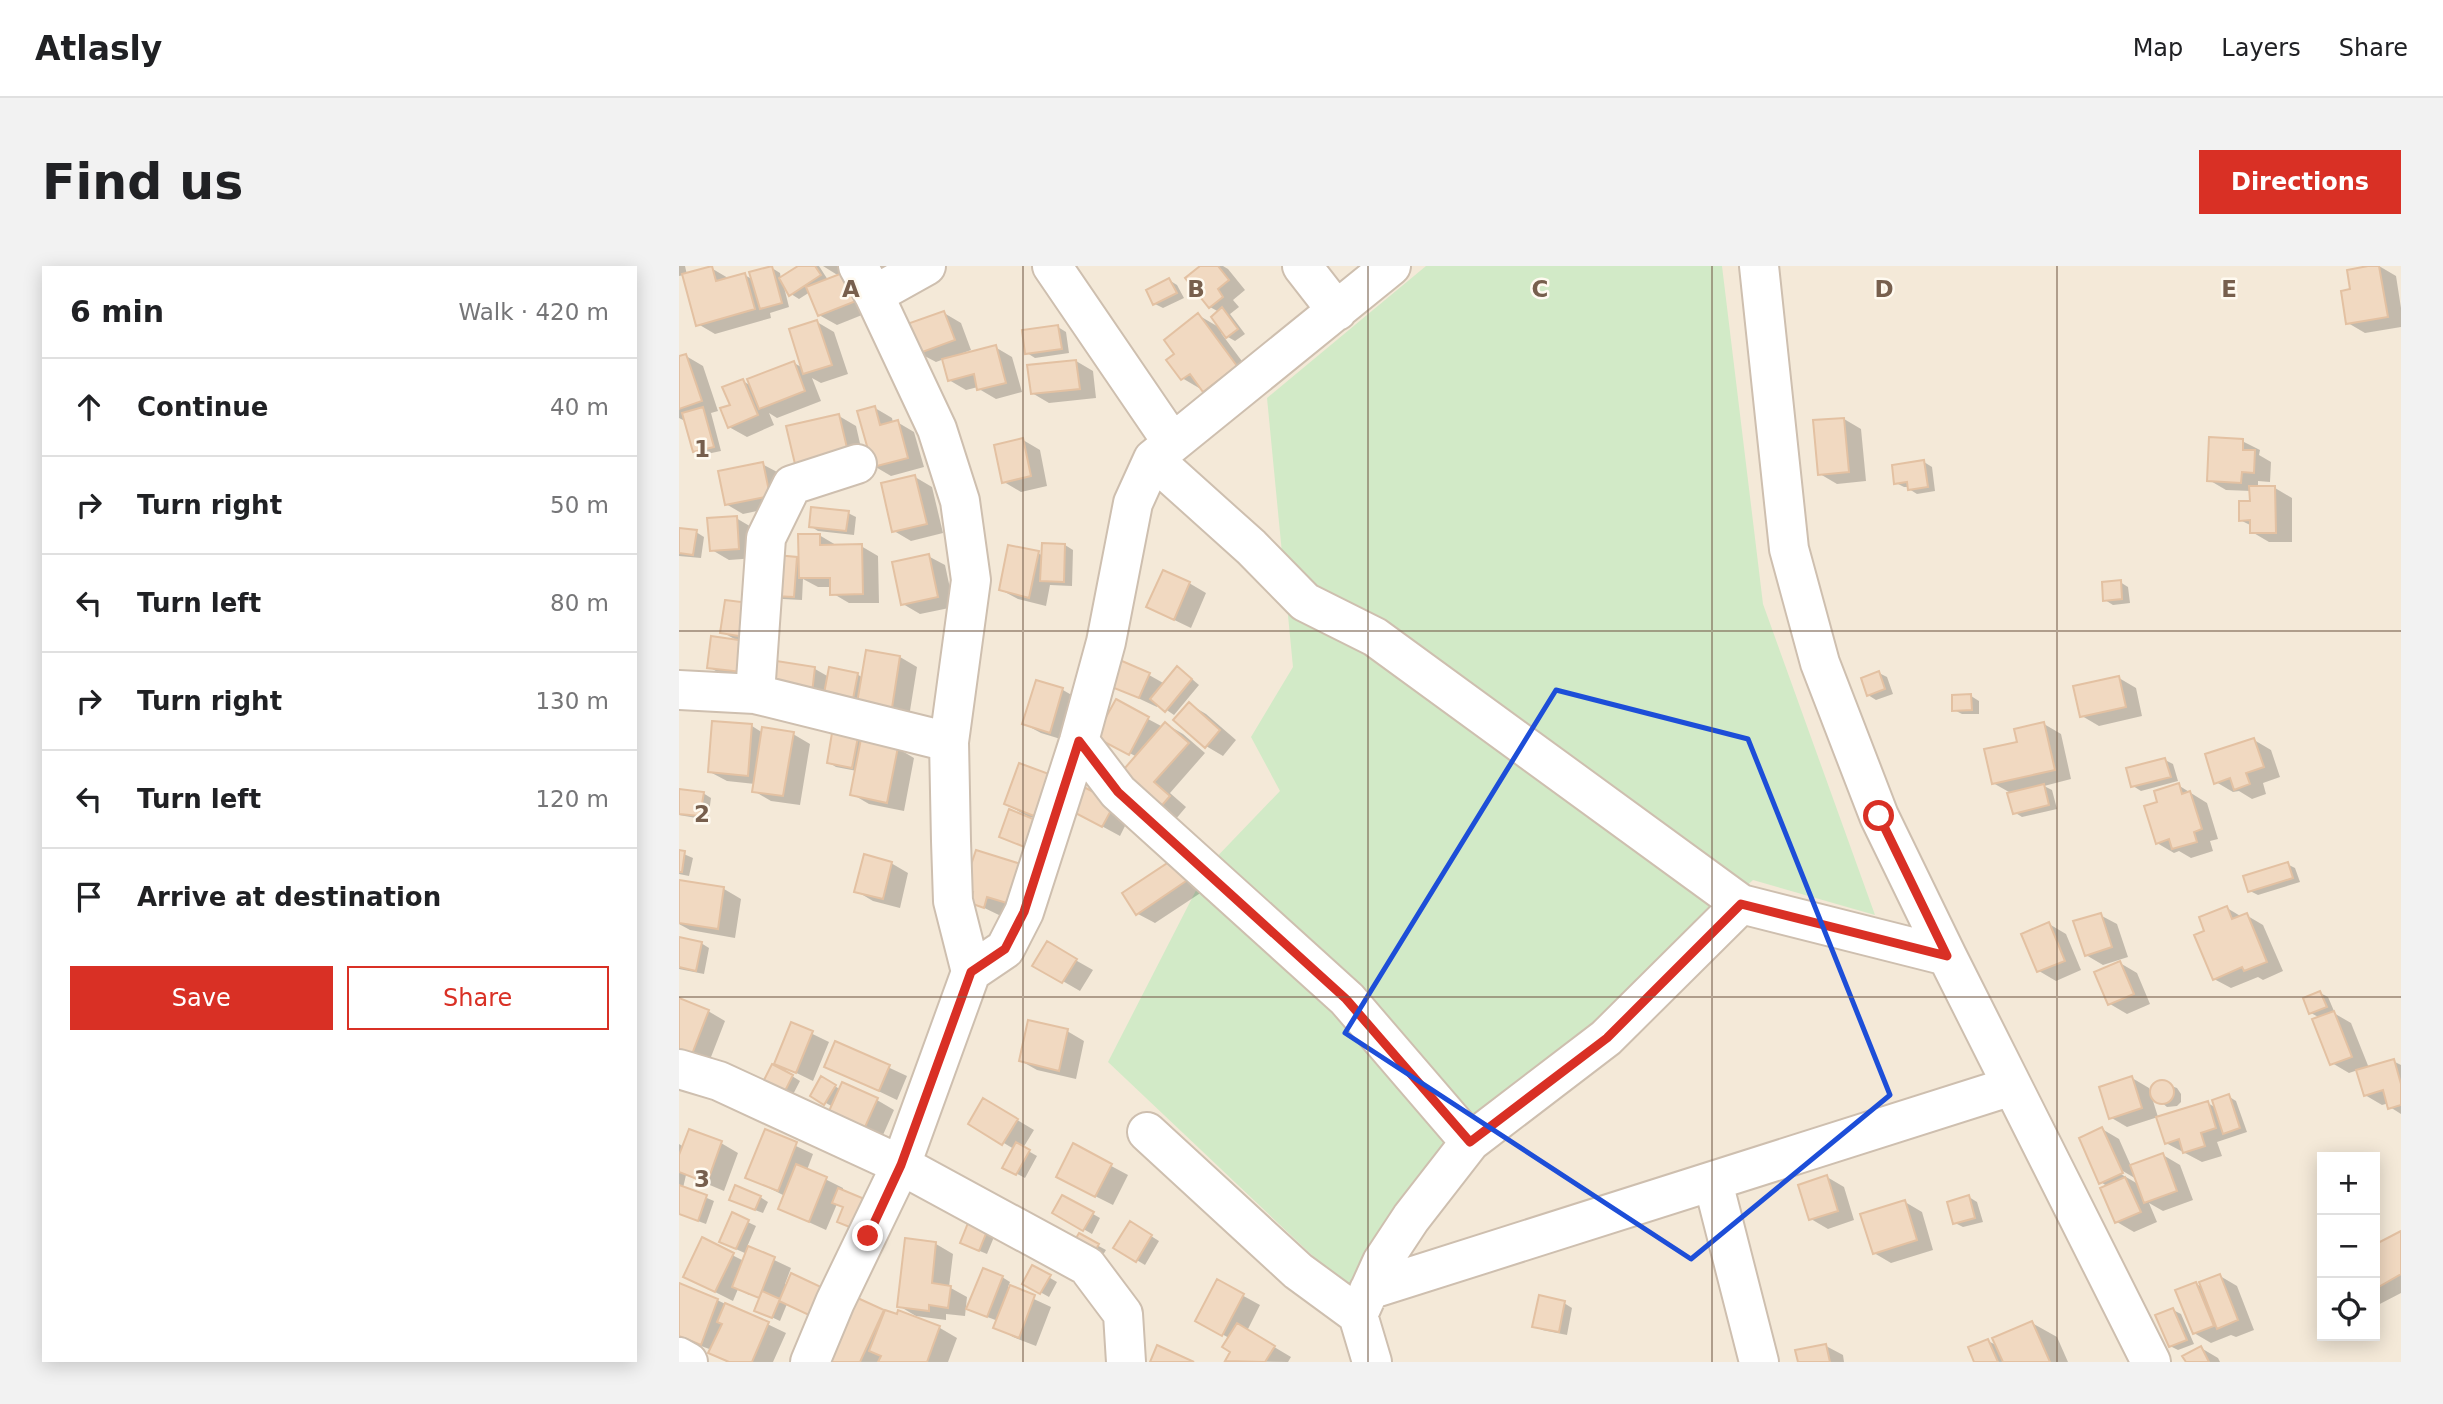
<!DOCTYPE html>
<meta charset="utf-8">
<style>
:root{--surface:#fff;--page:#f2f2f2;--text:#202124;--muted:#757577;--line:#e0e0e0;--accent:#d93025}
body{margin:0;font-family:"DejaVu Sans",sans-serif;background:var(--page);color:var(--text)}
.controls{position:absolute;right:21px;bottom:21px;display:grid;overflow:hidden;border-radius:0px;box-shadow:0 4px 18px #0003}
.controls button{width:63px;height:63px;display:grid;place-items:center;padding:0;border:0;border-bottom:2px solid var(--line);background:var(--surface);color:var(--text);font:35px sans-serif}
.stop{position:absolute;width:21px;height:21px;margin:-16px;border:5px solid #d93025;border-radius:50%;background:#fff}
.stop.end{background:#d93025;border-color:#fff;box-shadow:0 2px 7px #0008}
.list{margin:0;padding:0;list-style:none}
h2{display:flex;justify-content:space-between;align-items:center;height:91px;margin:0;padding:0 28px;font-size:30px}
h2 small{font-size:23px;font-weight:400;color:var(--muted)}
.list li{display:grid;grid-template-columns:46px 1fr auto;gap:21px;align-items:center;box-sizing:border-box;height:98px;padding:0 28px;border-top:2px solid var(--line)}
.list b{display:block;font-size:26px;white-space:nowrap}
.list em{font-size:23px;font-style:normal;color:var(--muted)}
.actions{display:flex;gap:14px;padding:21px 28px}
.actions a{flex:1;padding:16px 0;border:2px solid var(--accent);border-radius:0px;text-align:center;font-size:24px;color:var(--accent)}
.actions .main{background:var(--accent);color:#fff}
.icon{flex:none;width:38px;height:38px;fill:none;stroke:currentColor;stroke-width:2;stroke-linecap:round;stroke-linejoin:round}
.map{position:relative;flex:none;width:1722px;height:1096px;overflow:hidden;border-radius:0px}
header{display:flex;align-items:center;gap:42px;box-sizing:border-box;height:98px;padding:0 35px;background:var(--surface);border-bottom:2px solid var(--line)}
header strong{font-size:33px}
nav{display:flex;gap:38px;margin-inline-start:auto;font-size:24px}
.intro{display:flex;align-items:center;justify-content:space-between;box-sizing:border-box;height:168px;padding:0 42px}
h1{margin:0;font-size:49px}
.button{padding:18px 32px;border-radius:0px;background:var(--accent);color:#fff;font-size:24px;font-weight:700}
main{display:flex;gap:42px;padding:0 42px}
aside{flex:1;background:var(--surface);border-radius:0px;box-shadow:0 4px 18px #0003}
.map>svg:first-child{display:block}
.residential{fill:#f4e9d8;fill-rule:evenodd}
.green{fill:#d2eac7}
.shadow{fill:#0003;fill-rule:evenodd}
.building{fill:#f1d9c1;stroke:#e3c1a2;stroke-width:2}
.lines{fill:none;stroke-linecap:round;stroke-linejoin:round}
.minor-casing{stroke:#cebfaf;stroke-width:42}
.minor{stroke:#fff;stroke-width:38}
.route{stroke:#d93025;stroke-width:9}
.marked{fill:none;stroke:#1d4ed8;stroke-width:5;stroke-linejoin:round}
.grid{fill:none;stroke:#775f4d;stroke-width:2;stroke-opacity:0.55}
.grid-label{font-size:23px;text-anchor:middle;font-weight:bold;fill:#775f4d;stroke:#fffaf0;stroke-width:5;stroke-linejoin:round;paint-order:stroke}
</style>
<header>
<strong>Atlasly</strong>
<nav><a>Map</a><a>Layers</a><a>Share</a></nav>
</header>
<div class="intro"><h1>Find us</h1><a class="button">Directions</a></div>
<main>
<aside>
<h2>6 min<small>Walk · 420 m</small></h2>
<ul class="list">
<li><svg class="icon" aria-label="ahead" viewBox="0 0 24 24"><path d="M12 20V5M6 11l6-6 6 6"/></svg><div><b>Continue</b></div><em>40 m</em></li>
<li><svg class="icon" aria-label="right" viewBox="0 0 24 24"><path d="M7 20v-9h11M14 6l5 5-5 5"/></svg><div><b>Turn right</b></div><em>50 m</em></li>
<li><svg class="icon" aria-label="left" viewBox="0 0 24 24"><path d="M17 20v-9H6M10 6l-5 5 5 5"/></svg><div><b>Turn left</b></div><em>80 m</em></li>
<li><svg class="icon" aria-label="right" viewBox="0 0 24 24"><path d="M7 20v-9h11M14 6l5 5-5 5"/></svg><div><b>Turn right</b></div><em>130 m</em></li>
<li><svg class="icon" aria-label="left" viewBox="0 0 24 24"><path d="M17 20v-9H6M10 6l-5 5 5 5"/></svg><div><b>Turn left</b></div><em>120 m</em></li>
<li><svg class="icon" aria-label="arrive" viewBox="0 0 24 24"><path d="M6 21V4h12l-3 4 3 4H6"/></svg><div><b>Arrive at destination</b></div></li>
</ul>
<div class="actions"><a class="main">Save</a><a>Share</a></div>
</aside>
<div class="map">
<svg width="1722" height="1096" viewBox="0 0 1722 1096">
<rect width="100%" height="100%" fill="#fcf6e9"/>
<!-- residential -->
<path class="residential" d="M0,0H1722V1096H0ZM1643,891H1696V1070H1643Z"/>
<!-- green -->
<path class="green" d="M747,0H1043L1084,338L1196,649L1074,614L786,881L676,1030L429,796L530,599L601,525L572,471L614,401L588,132Z"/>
<!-- shadow -->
<path class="shadow" d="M0,0H6L8,9L32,2L49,12L66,9L74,14L93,2L101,7L102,13L122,0H140L149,14L160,10L144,0H175L193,45L158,59L140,49L131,26L120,33L112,28L104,17L110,41L91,47L92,52L36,68L19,58L5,9L0,10Z
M524,0H544L549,3L566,24L554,34L560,41L551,48L566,68L556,75L542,67L574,110L543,135L522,121L520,122L503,112L498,88L519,49L543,63L540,46L531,41L509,12Z
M1700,0L1717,10L1722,42V61L1686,67L1669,57L1673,25Z
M490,14L498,19L505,32L484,42L476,38Z
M265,47L282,57L292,84L284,87L285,89L316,81L333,91L343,126L317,133L300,123L299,121L287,124L270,114L265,93L257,96L240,87Z
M138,56L155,66L169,108L142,117L133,112L142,135L98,152L90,147L95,159L68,171L50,161L53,140L64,115L72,120L115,97L124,102Z
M379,61L387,66L390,87L356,92L348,87Z
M7,90L24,100L39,145L32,147L42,185L23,189L15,185L8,156L0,152V92Z
M397,95L414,105L417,132L370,137L353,127Z
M196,142L213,152L214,157L218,156L235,166L245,201L212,210L195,200Z
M160,150L177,160L185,195L135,207Z
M1165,153L1182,163L1187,215L1158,218L1141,208Z
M344,174L361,184L368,220L342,226L325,216Z
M1563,175L1581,184L1580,189L1592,196L1591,216L1579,215V222H1596L1613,232V276H1590L1573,266V260L1561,254L1572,236V225L1547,224L1530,214Z
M1245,196L1253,201L1256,225L1238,228L1230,223V221H1225L1217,217Z
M83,198L100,207L107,239L64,248L47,238Z
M236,211L253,221L264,267L232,275L215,265Z
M169,247L177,251L175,269L139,265L131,260Z
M57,252L74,262L77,292L50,294L33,284Z
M0,264L17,266L25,271L22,292L0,290Z
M140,269L157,279L182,280L199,290L200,337H170L153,327V321H139L124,313L123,334L104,333L96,329L117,293L122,295Z
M386,279L394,284L393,320L371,319L367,340L339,333L322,324L359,287L364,290Z
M249,290L266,299L275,341L241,348L224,338Z
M1441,316L1449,321L1451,337L1434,339L1426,334Z
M510,317L527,327L512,362L487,350Z
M47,336L74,374L59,372L83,386L80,415L47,411L30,401L59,375L43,366Z
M188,386L221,391L238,401L230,451L89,419L92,396L136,403L150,411L178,408L184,412Z
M506,407L520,419L495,449L479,438L478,441L427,417L470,409L486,418Z
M1200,407L1208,411L1214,428L1197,434L1189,429Z
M1440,412L1457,422L1463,450L1420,460L1403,450Z
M358,416L384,424L401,434L388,475L362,467L345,458Z
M1292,430L1300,435V448H1283L1275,444Z
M510,438L527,448L557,474L544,490L527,480Z
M469,453L484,461L487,458L504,468L526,487L491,527L507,541L496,554L479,544L458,491L419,470Z
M1365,458L1382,468L1392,513L1365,520L1373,524L1378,543L1343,551L1335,546L1330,526L1314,517L1340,477Z
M73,460L84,467L114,468L131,478L121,539L92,535L75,525L76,518L48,515L31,506Z
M178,473L218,482L235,492L225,545L190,538L173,528L178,505L157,501L149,496Z
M1575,474L1592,484L1601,511L1584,517L1587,528L1573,533L1560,525L1554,526L1537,516Z
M1486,494L1494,498L1499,515L1462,525L1454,520Z
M369,510L372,558L352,551L347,552L348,550L327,538Z
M1499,519L1528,537L1539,573L1531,575L1534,585L1512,592L1500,585L1495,587L1478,577L1481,537Z
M400,520L452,548L441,570L406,551Z
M0,525L24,527L32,532L29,554L0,549Z
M0,586L14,592L10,610L0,608Z
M299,586L349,647L326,639L322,650L293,636L296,627L286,622Z
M496,594L526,624L476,657L459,648Z
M212,597L229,607L221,642L194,635L177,625Z
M1608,598L1616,602L1621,616L1579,629L1571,625Z
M0,616L45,623L62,633L56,672L11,664L0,658Z
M1548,642L1563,651L1567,649L1584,659L1604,705L1584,714L1579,711L1552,722L1535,713L1528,666Z
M1421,649L1438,658L1449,691L1424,699L1407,689Z
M1370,658L1387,668L1402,704L1377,715L1360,705Z
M0,673L22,677L30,682L25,708L0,703Z
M368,678L414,704L401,725L356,699Z
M1441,697L1458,707L1471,738L1448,748L1431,738Z
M1641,727L1649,731L1655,745L1653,746L1672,757L1690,802L1714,795L1722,799V848L1711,841L1710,837L1703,839L1686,829L1679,804L1670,807L1653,797L1641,752L1632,747Z
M0,734L29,745L46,755L25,809L0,800Z
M113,758L150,776L134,815L97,797Z
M388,765L405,775L397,813L358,804L342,795Z
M157,777L228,810L218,834L147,800Z
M113,810L121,815L108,840L89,830Z
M143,812L162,824L198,834L215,844L200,878L154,841L133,829Z
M1453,812L1470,822L1479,851L1448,861L1431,851Z
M1481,816L1498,822L1502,828V836L1498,840L1488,841L1472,828L1476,819Z
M1549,830L1557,835L1568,866L1538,876L1543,890L1523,896L1487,877L1529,837L1537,842Z
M305,834L355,864L344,882L358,890L346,912L325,901L335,883L291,857Z
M1423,863L1440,873L1452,900L1484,889L1501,899L1514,934L1484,945L1470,937L1478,956L1455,966L1438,956L1429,921L1422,916ZM1437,901L1459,914V918L1435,904Z
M87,866L134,888L128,904L164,922L166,942L158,938L147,964L101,943L106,930L68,911Z
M42,877L59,887L45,925L7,909L4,922L35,935L27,958L0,948V878L5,881Z
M395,880L449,909L434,939L396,920Z
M1148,911L1165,921L1175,954L1149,963L1132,953Z
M81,931L89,936L84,947L60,938Z
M384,931L421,952L413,968L375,946Z
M1290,931L1298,936L1304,956L1284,961L1276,957Z
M1226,936L1243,946L1254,984L1212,997L1195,987Z
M54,949L77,960L68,981L112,1002L106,1018L149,1058L108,1038L101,1055L77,1044L89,1034L73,1026H70V1029L59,1023L54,1035L6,1011L23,974L65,995L68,988L50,980Z
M451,957L480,975L466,999L436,981Z
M290,959L315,971L308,988L291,981Z
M1722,967V1027L1697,1040L1696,974L1702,978Z
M401,970L427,984L417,1000Z
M227,974L257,978L274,988L270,1021L288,1031L286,1050L267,1048V1054L237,1050L220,1040Z
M354,1002L378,1016L370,1031L345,1017Z
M1541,1010L1558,1020L1575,1064L1557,1071L1552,1069L1532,1077L1515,1067L1517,1018L1525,1022Z
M323,1011L331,1016L329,1021L372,1041L357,1080L334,1071L317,1061L319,1055L298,1047Z
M539,1016L581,1039L568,1065L612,1091L609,1096L549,1095L554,1085L550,1072L518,1054Z
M0,1019L38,1034L107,1067L94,1096H48L32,1086L33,1084L0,1072Z
M173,1032L206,1047L219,1051L220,1046L261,1062L278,1072L269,1096H143Z
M885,1037L893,1042L888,1069L863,1064L855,1060Z
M1494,1044L1502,1048L1515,1078L1499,1084L1491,1080Z
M1353,1057L1378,1071L1389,1096H1297L1309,1075L1319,1080Z
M1147,1080L1164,1089L1165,1096H1120Z
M1522,1082L1539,1092L1541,1096H1509Z"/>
<!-- building -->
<path class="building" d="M33,0L37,15L66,7L76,43L17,60L3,8Z
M93,0L103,37L81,43L70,6Z
M119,0H136L142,9L110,30L100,12Z
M521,0H539L550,14L539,23L544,31L530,42L506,12Z
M1689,0H1700L1709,51L1667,58L1662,25L1671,23L1668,4Z
M166,6L177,35L139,50L127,21Z
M490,12L498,27L474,39L467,24Z
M543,41L559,63L547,72L532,51Z
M265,45L276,74L238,88L228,58Z
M519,47L558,100L524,126L511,108L502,114L487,94L495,88L485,74Z
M138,54L153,99L124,108L110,63Z
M379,59L383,83L346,88L343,64Z
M317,79L327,117L298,124L295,108L269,115L263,93Z
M7,88L23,135L0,143V90Z
M397,94L401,123L352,128L348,99Z
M115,95L126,125L80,143L68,113Z
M64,113L79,149L49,162L41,142L51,139L43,121Z
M196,140L201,159L219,154L229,192L194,201L178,145Z
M24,141L35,181L14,186L3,147Z
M160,148L169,186L116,198L107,160Z
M1165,152L1170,206L1139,209L1134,154Z
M1530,171L1564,173V184H1576L1575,207L1563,206L1562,217L1528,215Z
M344,172L352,210L323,217L315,179Z
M1245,194L1249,221L1229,224L1228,216L1215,218L1213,199Z
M84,196L91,230L46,239L39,205Z
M236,209L248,258L213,266L202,217Z
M1570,220H1596L1597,267H1571V254L1560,255V235H1571Z
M132,241L170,245L167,265L130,261Z
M58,250L60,283L31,285L28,252Z
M0,262L18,264L14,289L0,287Z
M119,268H141V279L183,278L184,328L151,329V312H120Z
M363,277L386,278L385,316L361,315Z
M329,279L360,285L350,332L320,324Z
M250,288L259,331L222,339L213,296Z
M97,289L118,291L115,331L94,330Z
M484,304L511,316L495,354L467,341Z
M1442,314L1443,333L1424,335L1423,316Z
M46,334L71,337L66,371L41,367Z
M32,370L67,375L63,406L28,402Z
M187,384L221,390L213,442L178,437Z
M436,392L471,407L460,432L425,418Z
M91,394L136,401L133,427L87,420Z
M498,400L513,413L486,446L471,433Z
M150,401L179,407L173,438L144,433Z
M1200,405L1206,423L1188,430L1182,412Z
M1440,410L1447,441L1401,451L1394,420Z
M357,414L384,422L371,467L343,458Z
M1292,428L1293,444L1273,445V429Z
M437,433L470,451L450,489L416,471Z
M510,436L541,464L526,482L494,454Z
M33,455L73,458L69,510L29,506Z
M486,456L510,477L475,516L491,530L478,545L439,510Z
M1365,456L1376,504L1313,518L1305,483L1338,476L1335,463Z
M83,461L115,466L104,530L73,526Z
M153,467L179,471L173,502L148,497Z
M1575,472L1585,501L1567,507L1571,518L1555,524L1551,512L1535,518L1526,488Z
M182,473L219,481L208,537L171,529Z
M1486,492L1492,511L1452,521L1447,502Z
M340,497L370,508L355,550L325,538Z
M1500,517L1503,528L1511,525L1523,563L1515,566L1518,576L1493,583L1490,573L1477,578L1465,540L1478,536L1475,525Z
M399,518L436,537L423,561L387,542Z
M1365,518L1370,539L1334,548L1328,527Z
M0,523L25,526L21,550L0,548Z
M330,543L359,555L348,582L320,571Z
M0,584L6,585L3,606H0Z
M297,584L345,599L331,638L308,631L305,642L291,637L294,626L284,623Z
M185,588L213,596L204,633L175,626Z
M496,592L510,613L457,649L443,627Z
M1609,596L1614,612L1569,626L1564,610Z
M0,614L45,621L39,663L0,657Z
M1548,640L1553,653L1568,647L1588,696L1565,705L1563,701L1534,714L1515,669L1525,665L1520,651Z
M1422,647L1433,681L1406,690L1394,655Z
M1370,656L1386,695L1358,706L1342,668Z
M0,671L23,676L17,705L0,701Z
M368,675L398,693L383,717L353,700Z
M1441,695L1455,728L1429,739L1415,706Z
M1641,725L1648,741L1630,748L1624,732Z
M0,732L30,744L8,801L0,798Z
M1655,745L1673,791L1651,799L1633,753Z
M349,754L389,763L380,805L340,795Z
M112,756L134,765L117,807L95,798Z
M156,775L211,799L200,825L145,801Z
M1715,793L1722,818V839L1709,843L1704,824L1685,830L1677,804Z
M93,798L114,809L100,837L79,826Z
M142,810L157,819L145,839L131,830Z
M1453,810L1463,842L1430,853L1420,821Z
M1471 826a12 12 0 1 1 24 0a12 12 0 1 1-24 0Z
M163,816L199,832L182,870L146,854Z
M1550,828L1561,862L1544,868L1533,834Z
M304,832L339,853L323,879L289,858Z
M1529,835L1537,862L1522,867L1526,880L1504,887L1500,873L1486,878L1477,851Z
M1423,861L1444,907L1420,918L1400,872Z
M10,863L43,875L28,917L0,906V889Z
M86,863L118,876L99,925L66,912Z
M337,876L351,884L337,909L323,902Z
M394,877L433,898L416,931L377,911Z
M1484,887L1498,925L1465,937L1451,899Z
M117,898L148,911L130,956L99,943Z
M1148,909L1159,945L1130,954L1119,919Z
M1446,911L1462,946L1436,957L1421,922Z
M0,919L28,929L19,955L0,948Z
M56,919L82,930L76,944L50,934Z
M159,922L200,939L188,968L158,956L164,941L153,937Z
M383,929L415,946L404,965L373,947Z
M1290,929L1296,952L1274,958L1268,936Z
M1226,934L1238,974L1194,988L1181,948Z
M53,946L70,954L57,983L40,976Z
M451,955L473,969L457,996L434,982Z
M289,957L308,965L300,985L281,977Z
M1722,965V1008L1696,1023V977L1697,978Z
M400,967L420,978L409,997L389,986Z
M23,971L55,987L36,1026L4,1011Z
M226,972L257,976L253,1017L272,1020L269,1042L250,1039V1045L218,1041Z
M69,980L96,991L80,1032L53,1021Z
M353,999L372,1009L361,1028L343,1018Z
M304,1002L324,1010L308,1051L287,1043Z
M112,1007L144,1022L132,1050L100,1035Z
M1541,1008L1559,1054L1538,1063L1520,1016Z
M538,1013L565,1028L543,1070L516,1055Z
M1517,1016L1535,1060L1514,1068L1496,1024Z
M0,1017L39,1033L22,1079L0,1070Z
M331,1019L356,1029L340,1072L314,1062Z
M83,1025L101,1033L93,1052L75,1045Z
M172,1029L205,1044L181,1096H141Z
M860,1029L886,1035L880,1066L853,1061Z
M46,1037L90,1056L73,1096H50L29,1087L43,1058L38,1056Z
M1494,1042L1508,1074L1490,1081L1476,1049Z
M206,1044L218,1048L219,1044L261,1060L248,1096H199L202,1090L190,1085Z
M1353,1055L1371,1096H1324L1313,1072Z
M558,1057L596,1080L586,1096L546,1095L551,1086L543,1081Z
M1309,1073L1319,1096H1295L1289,1081Z
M1147,1078L1151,1096H1119L1116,1084Z
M478,1079L515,1096H471Z
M1522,1080L1530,1096H1507L1503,1090Z"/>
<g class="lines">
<!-- minor casing -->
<g class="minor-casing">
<path id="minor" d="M179,0L195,29L258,163L281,235L292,314L270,476L272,575L274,635L292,706
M373,0L493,176
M623,0L658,45
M1080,0L1110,283L1141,397L1200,550L1268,690L1472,1096
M195,29L247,0
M474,193L572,281L626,336L696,371L1062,638
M0,424L76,428L270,476
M76,428L87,272L113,219L178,198
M400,475L439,526L668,733L791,876
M0,803L40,815L222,899L408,1000L444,1048L447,1096
M468,866L619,1005L679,1049
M1034,916L1080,1096
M690,1024L1333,820
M0,1091L9,1096
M131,1096L156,1036L222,899L292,706L326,683L345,646L400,475L427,376L454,237L474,193L712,0
M693,1096L679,1049L703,996L732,952L791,876L927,772L1062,638L1268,690"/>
</g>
<!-- minor -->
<use href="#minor" class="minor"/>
</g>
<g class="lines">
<!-- route -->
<path class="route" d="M189,970L222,899L292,706L326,683L345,646L400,475L439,526L667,733L791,876L928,772L1062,638L1268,690L1200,550"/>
</g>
<!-- marked area -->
<path class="marked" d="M877,424L1069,473L1211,829L1012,993L666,767Z"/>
<!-- grid -->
<path class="grid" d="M344,0V1096M689,0V1096M1033,0V1096M1378,0V1096M0,365H1722M0,731H1722"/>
<g class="grid-label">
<text x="172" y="31">A</text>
<text x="517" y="31">B</text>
<text x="861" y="31">C</text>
<text x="1205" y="31">D</text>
<text x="1550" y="31">E</text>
<text x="23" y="191">1</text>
<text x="23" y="556">2</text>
<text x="23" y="921">3</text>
</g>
</svg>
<div class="controls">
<button>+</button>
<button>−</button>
<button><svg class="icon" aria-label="locate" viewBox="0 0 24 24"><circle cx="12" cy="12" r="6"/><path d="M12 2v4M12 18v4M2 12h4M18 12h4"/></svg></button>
</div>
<div class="stop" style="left:1200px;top:550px"></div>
<div class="stop end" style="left:189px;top:970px"></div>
</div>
</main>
